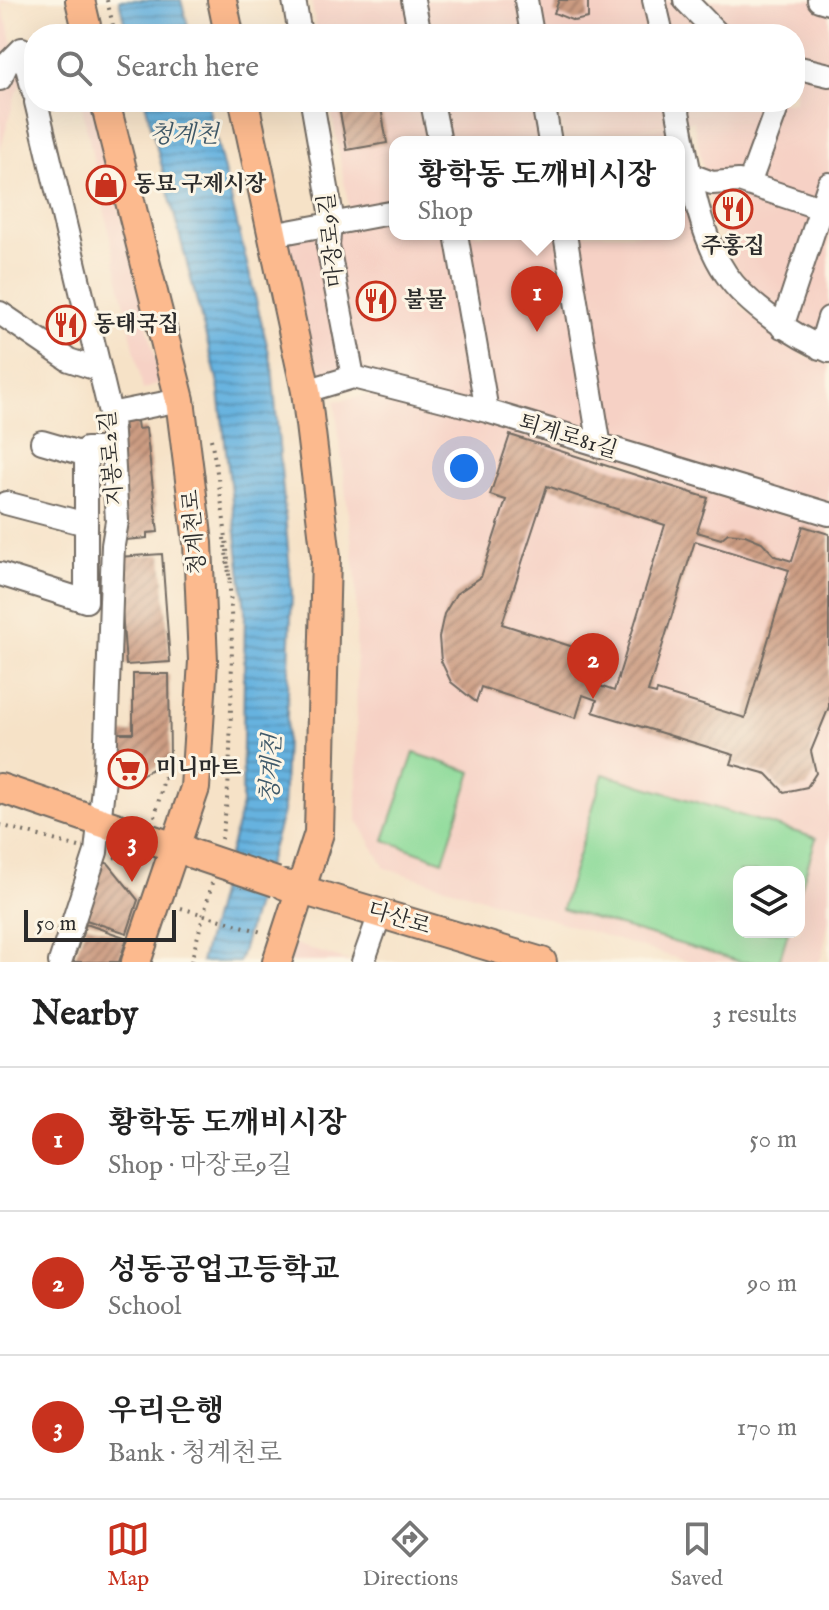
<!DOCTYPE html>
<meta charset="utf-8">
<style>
:root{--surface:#fff;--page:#f2f2f2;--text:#222;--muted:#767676;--line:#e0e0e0;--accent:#c8321e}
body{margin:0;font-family:"IM FELL English","Noto Serif KR",serif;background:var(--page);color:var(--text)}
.controls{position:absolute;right:24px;bottom:24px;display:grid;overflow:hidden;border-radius:16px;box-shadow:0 8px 32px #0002}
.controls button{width:72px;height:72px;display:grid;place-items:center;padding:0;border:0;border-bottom:2px solid var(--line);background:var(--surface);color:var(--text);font:40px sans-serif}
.scale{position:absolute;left:24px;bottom:20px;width:152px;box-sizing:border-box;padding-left:8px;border:4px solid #2b2b2b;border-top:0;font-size:22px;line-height:28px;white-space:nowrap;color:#2b2b2b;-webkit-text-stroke:6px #fcf5e5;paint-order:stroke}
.you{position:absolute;left:464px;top:468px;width:28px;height:28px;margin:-20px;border:6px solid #fff;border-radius:50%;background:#1a73e8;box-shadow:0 0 0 12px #1a73e833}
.badge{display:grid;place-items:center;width:52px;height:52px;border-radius:50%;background:var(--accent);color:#fff;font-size:26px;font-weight:700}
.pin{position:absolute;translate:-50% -66px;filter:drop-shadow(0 2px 4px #0008)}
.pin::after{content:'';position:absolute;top:42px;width:28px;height:24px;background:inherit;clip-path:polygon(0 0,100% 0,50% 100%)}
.popup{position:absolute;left:389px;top:136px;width:296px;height:104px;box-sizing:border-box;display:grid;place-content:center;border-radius:16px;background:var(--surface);filter:drop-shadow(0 2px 6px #0005);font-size:26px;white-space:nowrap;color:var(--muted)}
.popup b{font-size:30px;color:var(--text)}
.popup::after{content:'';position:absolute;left:50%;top:100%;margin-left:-16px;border:16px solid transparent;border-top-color:var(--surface)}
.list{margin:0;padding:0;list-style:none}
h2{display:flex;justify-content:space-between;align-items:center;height:104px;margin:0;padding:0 32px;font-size:34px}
h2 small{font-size:26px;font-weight:400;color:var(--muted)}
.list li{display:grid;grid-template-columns:52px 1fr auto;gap:24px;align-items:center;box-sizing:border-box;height:144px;padding:0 32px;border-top:2px solid var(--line)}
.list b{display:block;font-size:30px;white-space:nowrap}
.list p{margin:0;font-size:26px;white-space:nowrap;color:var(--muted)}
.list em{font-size:26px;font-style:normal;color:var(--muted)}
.icon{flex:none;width:44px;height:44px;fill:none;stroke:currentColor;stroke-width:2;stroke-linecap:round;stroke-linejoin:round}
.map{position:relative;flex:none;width:829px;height:962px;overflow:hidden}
.search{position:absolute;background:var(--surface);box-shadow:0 8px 32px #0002;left:24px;right:24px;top:24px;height:88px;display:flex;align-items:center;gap:20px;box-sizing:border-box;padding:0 28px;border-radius:32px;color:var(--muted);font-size:30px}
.sheet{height:536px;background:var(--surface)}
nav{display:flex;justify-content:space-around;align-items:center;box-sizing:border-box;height:112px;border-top:2px solid var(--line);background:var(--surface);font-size:22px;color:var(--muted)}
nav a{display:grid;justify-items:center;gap:4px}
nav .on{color:var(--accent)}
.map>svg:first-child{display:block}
.built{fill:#f6d1c5;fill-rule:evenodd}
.park{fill:#8cda99;stroke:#5c8262;stroke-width:2}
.water{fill:url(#water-rules);stroke:#486e85;stroke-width:2}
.building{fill:url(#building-hatch);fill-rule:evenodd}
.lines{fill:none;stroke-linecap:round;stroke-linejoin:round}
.minor-casing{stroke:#726b62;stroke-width:26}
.major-casing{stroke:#726b62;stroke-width:32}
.path{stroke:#726b62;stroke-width:4;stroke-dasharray:2 6;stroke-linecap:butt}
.minor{stroke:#fff;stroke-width:22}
.major{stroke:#fcba8e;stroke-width:28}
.major-bridge-casing{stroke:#726b62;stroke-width:32;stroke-linecap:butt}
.path-bridge{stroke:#726b62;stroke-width:4;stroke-dasharray:2 6;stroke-linecap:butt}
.major-bridge{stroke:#fcba8e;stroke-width:28}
.labels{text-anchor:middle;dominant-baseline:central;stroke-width:6;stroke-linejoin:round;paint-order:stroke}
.poi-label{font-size:22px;font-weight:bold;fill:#2b2b2b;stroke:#fcf5e5;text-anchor:start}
.street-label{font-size:22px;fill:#2b2b2b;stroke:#fcf5e5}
.water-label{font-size:24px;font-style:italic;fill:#405a6a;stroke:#fcf5e5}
</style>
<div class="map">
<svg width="829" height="962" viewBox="0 0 829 962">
<defs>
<pattern id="water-rules" width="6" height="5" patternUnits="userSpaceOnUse" patternTransform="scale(2)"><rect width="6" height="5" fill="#66b2df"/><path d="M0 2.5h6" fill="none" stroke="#5491b5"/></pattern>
<pattern id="building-hatch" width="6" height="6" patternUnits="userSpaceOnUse" patternTransform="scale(2)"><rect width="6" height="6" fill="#cc9c82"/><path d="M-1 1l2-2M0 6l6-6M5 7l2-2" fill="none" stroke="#a67f6b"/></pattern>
</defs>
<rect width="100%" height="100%" fill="#fcf5e5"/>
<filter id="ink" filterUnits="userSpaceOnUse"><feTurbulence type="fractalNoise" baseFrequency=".0125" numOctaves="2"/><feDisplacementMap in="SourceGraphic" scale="16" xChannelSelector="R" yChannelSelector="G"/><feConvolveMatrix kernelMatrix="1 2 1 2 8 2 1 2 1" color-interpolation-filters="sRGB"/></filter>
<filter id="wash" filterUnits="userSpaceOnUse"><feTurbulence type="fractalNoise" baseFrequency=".006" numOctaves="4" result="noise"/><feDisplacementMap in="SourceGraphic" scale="32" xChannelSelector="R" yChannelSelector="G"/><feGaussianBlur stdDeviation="1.8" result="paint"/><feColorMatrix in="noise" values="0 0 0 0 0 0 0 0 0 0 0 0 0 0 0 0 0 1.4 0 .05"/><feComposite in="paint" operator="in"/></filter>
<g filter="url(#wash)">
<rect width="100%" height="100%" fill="#f6e2c7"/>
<!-- built -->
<path class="built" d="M0,0H18L1,3L16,54L28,70L15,97L0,151Z
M311,0H536L542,34H317Z
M537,0H829V347L766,306L730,257L709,194L693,121L564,141L557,102H795V34H544Z
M81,102H94L161,383L143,390Z
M330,102H555L563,142H395V234H679V156L741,307L806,357L829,365V522L372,386L314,393L277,223L349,209Z
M673,125L676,142H570Z
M383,392L829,526V919L822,957L818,962H689L385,868L357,819L356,580L335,401ZM739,872H799V932H739Z
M295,944L351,962H288Z"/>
<!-- park -->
<path class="park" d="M414,753L472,772L443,861L384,840Z
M603,774L816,838L799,895V872H739V932H788L779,962H741L562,909Z"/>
<!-- water -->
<path class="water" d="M119,0H181L190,34H127Z
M145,102H207L272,365L292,594L283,812L239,962H201L242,805L245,610L218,383Z"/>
<g id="blocks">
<!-- building -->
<path class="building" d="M559,0H588V18L574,21L554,13Z
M338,102H380L387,143L347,150Z
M137,421L138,429L146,428L158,532L147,533V538L126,540L114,430L125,429L124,423Z
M510,435L708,498L697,532L721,539L728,533L745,535L762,542L775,556L792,561L803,526L829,534V707L811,751L816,773L807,787L784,792L767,774L731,764L734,755L593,712L597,700L583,695L576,718L481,687L476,702L451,682L441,661L439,637L444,614L456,594L481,577L506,500L490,495ZM547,486L665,525L614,691L588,682L598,655L502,624ZM695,541L789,570L745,718L657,691L656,694L648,692Z
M162,554L170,662L126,665L118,557Z
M133,674H169L170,759L129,782H113L114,733H133Z
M102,861L109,864L138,900L127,933L83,919Z
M86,924L127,938L119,962H73Z"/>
</g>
</g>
<g filter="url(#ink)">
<use href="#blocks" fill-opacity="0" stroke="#726b62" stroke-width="2"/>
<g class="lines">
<!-- minor casing -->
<g class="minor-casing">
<path id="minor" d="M294,0L300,34
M413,0L420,34
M526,0L532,34
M654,0L662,34
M685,0L718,34
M819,0L829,3
M22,49L34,93
M795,67L829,75
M0,79L7,64L22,49
M36,102L111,417L117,521L113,545L105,769L96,852L60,962
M312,102L331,211L328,246L353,377
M432,102L440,142
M543,102L550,142
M676,102C687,154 695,229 726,274C747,305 795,337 829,351
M680,171L712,183L739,181L829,211
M749,184L779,102
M456,234L487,411
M565,234L600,447
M272,235L395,212
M0,313L69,360L100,370
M782,327L829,184
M820,348L829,318
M306,391L353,377L487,411L829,514
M110,414L180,400
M42,442L87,455
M6,503L86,524
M0,574L86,601V449H113
M363,962L380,914"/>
</g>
<!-- major casing -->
<g class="major-casing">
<path id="major" d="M80,0L88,34
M222,0L229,34
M105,102L180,400L198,543L203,661L195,788L136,962
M244,102L306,391L326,557L319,833L277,962
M0,788L189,852
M285,885L542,962"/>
</g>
<!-- path -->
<path class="path" d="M107,0L115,34
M211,439C229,532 234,611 231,706C230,751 230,795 221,839
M224,538L230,581
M155,817L164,778L171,781
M0,825L79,847
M114,857L141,863
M191,962L212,883"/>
<!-- minor -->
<use href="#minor" class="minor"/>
<!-- major -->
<use href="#major" class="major"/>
<!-- major-bridge casing -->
<g class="major-bridge-casing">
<path id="major-bridge" d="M193,854L276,882"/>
</g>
<!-- path-bridge -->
<path class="path-bridge" d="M181,908L265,933"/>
<!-- major-bridge -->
<use href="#major-bridge" class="major-bridge"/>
</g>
</g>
<!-- icons -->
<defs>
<g id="shop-ring" transform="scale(2)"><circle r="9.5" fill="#fcf5e5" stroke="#c8321e" stroke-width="1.5"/><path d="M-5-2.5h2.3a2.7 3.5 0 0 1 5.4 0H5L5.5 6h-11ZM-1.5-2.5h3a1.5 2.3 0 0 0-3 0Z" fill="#c8321e"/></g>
<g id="restaurant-ring" transform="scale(2)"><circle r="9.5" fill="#fcf5e5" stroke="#c8321e" stroke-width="1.5"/><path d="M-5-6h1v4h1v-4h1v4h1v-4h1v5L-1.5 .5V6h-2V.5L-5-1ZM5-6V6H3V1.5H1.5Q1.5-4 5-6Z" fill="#c8321e"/></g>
<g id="supermarket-ring" transform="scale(2)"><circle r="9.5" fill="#fcf5e5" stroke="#c8321e" stroke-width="1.5"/><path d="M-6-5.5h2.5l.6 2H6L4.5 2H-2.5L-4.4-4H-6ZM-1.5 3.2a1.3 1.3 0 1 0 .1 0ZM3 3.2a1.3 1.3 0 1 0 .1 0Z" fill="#c8321e"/></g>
</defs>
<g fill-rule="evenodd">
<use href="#shop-ring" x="106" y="185"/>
<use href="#restaurant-ring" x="733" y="209"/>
<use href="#restaurant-ring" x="376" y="301"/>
<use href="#restaurant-ring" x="66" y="325"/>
<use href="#supermarket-ring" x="128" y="769"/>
</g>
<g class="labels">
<!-- poi labels -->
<g class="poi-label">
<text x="134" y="185">동묘 구제시장</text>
<text x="733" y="247" text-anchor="middle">주홍집</text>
<text x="404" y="301">불물</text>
<text x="94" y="325">동태국집</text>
<text x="156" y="769">미니마트</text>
</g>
<!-- street labels -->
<g class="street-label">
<text transform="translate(332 240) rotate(-96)">마장로9길</text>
<text transform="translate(568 437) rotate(17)">퇴계로81길</text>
<text transform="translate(112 458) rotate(-95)">지봉로2길</text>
<text transform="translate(195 532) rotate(-95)">청계천로</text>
<text transform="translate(399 919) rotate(17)">다산로</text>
</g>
<!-- water labels -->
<g class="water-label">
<text x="184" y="135">청계천</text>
<text transform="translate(272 769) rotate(-87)">청계천</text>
</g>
</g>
</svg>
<div class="controls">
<button><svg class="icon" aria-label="layers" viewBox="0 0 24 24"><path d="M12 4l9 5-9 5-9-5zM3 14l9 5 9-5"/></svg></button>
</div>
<div class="scale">50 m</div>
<div class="you"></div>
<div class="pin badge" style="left:537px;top:332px">1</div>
<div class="popup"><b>황학동 도깨비시장</b>Shop</div>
<div class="pin badge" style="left:593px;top:699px">2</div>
<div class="pin badge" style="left:132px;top:882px">3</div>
<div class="search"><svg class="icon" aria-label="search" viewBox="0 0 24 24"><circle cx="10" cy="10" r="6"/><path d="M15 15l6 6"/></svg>Search here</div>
</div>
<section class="sheet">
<h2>Nearby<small>3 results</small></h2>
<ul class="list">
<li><span class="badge">1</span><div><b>황학동 도깨비시장</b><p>Shop · 마장로9길</p></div><em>50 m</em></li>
<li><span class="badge">2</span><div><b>성동공업고등학교</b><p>School</p></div><em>90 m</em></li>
<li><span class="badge">3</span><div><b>우리은행</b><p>Bank · 청계천로</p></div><em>170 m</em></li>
</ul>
</section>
<nav>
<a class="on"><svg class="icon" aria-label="map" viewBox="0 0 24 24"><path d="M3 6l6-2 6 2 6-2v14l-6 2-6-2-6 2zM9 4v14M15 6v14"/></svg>Map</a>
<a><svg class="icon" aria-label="directions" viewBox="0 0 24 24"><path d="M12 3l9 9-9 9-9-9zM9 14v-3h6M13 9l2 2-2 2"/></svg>Directions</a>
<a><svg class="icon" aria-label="saved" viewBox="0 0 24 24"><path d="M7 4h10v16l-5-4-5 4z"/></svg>Saved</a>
</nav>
